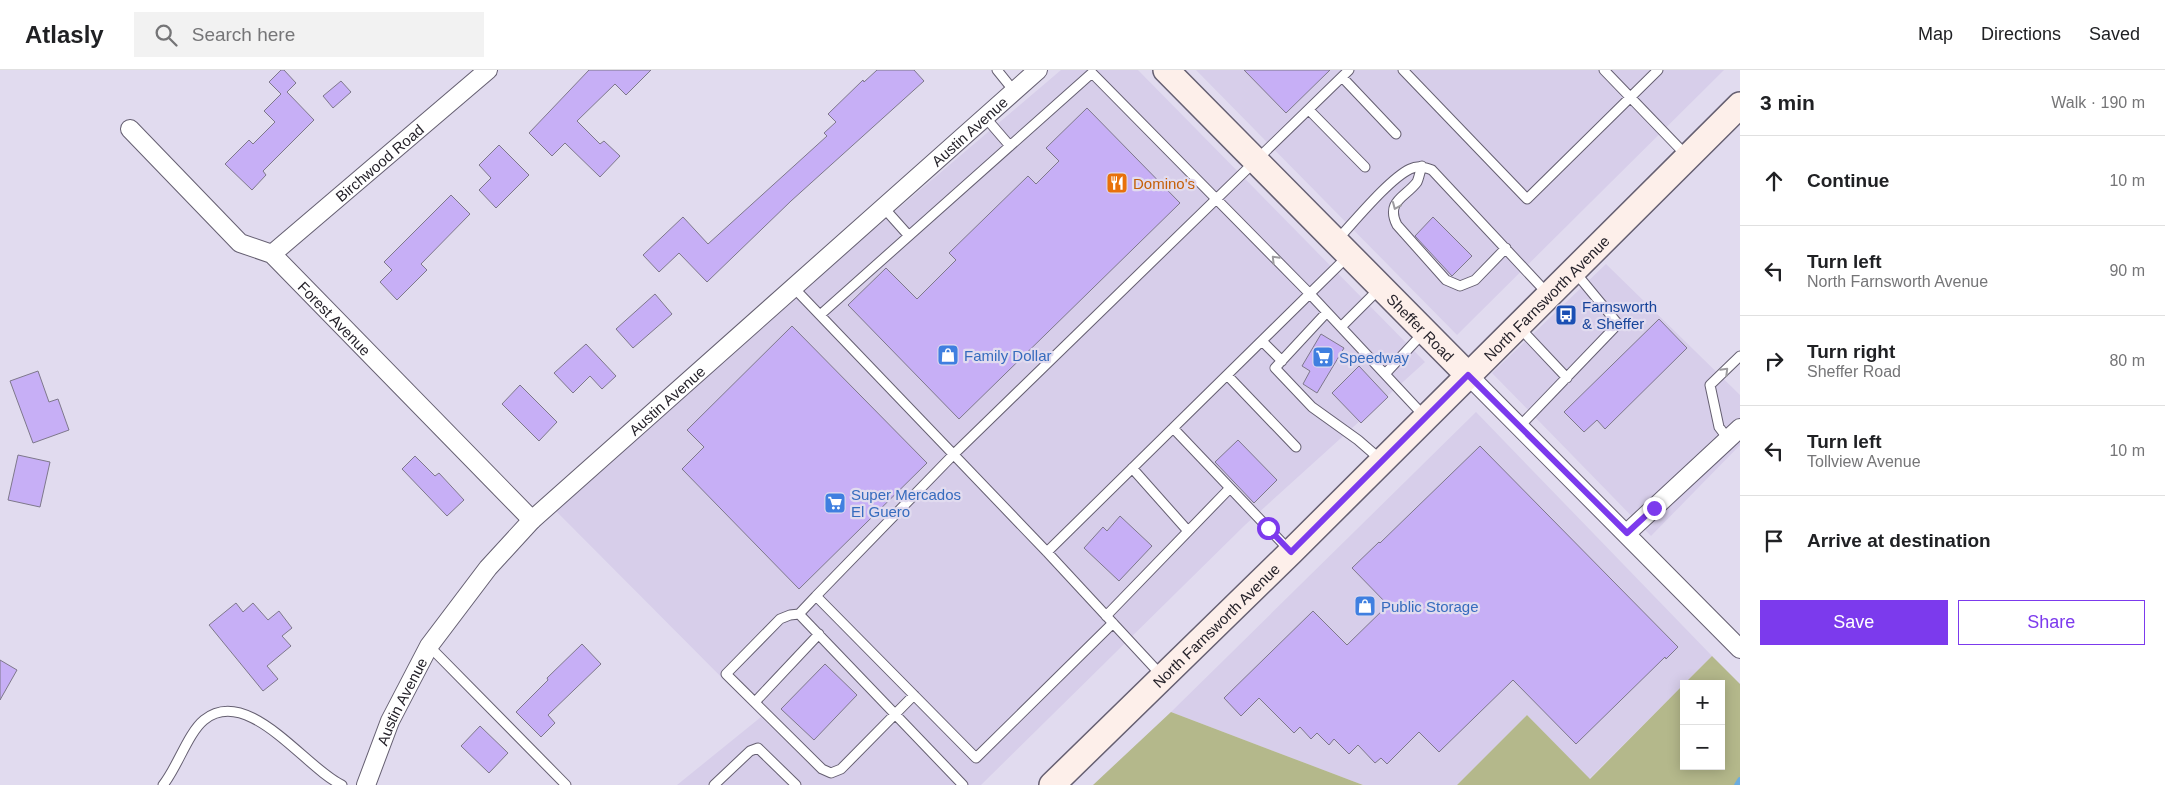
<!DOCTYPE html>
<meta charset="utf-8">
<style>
:root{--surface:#fff;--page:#f2f2f2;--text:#202124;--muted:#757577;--line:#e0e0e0;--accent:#7c3aed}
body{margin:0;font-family:Helvetica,sans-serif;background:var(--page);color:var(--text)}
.controls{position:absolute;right:15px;bottom:15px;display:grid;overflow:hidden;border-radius:0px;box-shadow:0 2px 12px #0003}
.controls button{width:45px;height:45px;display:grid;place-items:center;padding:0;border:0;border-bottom:1px solid var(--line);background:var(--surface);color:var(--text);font:25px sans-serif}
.stop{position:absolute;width:15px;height:15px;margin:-11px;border:4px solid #7c3aed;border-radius:50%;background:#fff}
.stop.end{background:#7c3aed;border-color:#fff;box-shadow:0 1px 5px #0008}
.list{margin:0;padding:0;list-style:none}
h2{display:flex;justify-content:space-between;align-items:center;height:65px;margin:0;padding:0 20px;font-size:21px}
h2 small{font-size:16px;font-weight:400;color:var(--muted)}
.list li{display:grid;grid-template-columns:32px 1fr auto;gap:15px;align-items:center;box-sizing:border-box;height:90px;padding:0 20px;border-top:1px solid var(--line)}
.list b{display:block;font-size:19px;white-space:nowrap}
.list p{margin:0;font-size:16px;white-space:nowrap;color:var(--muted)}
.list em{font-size:16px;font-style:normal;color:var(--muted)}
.actions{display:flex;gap:10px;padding:15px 20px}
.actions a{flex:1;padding:11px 0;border:1px solid var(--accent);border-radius:0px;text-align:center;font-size:18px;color:var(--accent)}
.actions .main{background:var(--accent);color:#fff}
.icon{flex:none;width:28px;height:28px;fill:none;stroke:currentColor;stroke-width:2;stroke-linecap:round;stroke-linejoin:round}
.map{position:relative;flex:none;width:1740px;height:715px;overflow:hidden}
header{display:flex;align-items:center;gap:30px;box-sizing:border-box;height:70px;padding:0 25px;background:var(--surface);border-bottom:1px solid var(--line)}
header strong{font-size:24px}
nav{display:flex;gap:28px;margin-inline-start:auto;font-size:18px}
.search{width:350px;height:45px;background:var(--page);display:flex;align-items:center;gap:12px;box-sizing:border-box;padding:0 18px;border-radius:0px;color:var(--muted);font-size:19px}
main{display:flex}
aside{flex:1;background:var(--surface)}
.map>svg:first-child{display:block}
.built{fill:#d7ceea}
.green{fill:#b4b88b}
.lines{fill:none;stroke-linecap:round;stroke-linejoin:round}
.stream{stroke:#6aace0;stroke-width:5.5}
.building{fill:#c7aff6;stroke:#7e788b}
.lane-casing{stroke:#655f71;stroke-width:11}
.street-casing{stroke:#655f71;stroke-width:20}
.secondary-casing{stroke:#655f71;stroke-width:28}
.lane{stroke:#fff;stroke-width:9}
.street{stroke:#fff;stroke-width:18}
.secondary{stroke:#fdefea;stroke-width:25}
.oneway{stroke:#9d9c9f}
.route{stroke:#7c3aed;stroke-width:6}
.labels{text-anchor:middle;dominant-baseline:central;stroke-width:4.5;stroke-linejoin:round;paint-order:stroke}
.street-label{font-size:15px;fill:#25222a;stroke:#e1dbef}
.food-label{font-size:15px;fill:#c56008;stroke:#e1dbef;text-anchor:start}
.transit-label{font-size:15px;fill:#164399;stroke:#e1dbef;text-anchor:start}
.shop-label{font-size:15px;fill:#366cbe;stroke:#e1dbef;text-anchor:start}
</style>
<header>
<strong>Atlasly</strong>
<div class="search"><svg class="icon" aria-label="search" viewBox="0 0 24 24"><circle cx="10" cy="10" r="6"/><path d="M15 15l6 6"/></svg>Search here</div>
<nav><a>Map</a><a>Directions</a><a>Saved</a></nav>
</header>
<main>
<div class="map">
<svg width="1740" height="715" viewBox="0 0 1740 715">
<rect width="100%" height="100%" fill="#e1dbef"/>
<!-- built -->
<path class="built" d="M1061,0H1138L1425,292L1245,455L981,715H677L761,647L550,435Z
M1196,0H1724L1457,265Z
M1606,194L1740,325V375L1651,466L1492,303Z
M1476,342L1712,586L1589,709L1527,645L1457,715H1363L1171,642Z"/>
<!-- green -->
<path class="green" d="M1712,586L1740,614V715H1457L1527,645L1590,709L1684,614V696H1721V614H1684Z
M1171,642L1363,715H1093Z"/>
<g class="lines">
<!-- stream -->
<path class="stream" d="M1737,715L1740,710"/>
</g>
<!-- building -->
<path class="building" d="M281,0H284L296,13L287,22L314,50L263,101L266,105L252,120L225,94L249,70L253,74L275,52L264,41L281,24L269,12Z
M589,0H651L626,25L615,14L577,51L600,74L604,71L620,86L600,107L565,73L552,86L529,63Z
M877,0H914L924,11L791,131L707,212L679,183L659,202L643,185L683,147L708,174L827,66L824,63L836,52L828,44L863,10L864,12Z
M1244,0H1330L1286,43Z
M341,11L351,22L333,38L323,26Z
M1087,38L1180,133L959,349L848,235L886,198L917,229L956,190L949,183L1028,106L1036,114L1059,91L1046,78Z
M499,75L529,105L496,138L479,120L491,108L479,95Z
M451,125L470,144L421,194L427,200L397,230L380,212L392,200L384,192Z
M1433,147L1472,186L1452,206L1415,166Z
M655,224L672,244L633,278L616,259Z
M1659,249L1687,278L1605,359L1597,350L1584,362L1564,342Z
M792,256L927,393L799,519L682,399L704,377L687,360Z
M1321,264L1344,278L1317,323L1303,314L1310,301L1302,296Z
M586,274L616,306L602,319L590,306L573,323L554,303Z
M1359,296L1388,327L1361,353L1332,323Z
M38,301L49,332L58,329L69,360L33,373L10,311Z
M520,315L557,352L539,371L502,334Z
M1238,370L1277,410L1254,433L1215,392Z
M1480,376L1678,577L1666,589L1665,587L1576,674L1513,610L1439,682L1419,662L1387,694L1381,688L1375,693L1358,675L1349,684L1334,669L1329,675L1317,663L1311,669L1300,657L1294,663L1259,628L1241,646L1224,628L1313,541L1347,575L1388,535L1352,498L1379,472L1380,473Z
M18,385L50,392L40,437L8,430Z
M415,386L435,406L439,403L464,430L447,446L402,399Z
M1120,446L1152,476L1119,511L1084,478L1103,457L1107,461Z
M236,533L243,542L253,533L268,550L279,541L292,558L282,566L291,576L267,596L278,609L263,621L209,555Z
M582,574L601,594L548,645L555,653L541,667L516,642L548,610L547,608Z
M0,590L17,600L0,630Z
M825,594L857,625L814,670L781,639Z
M480,656L508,683L489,703L461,676Z"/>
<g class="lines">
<!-- lane casing -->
<g class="lane-casing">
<path id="lane" d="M997,0L1014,21
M1403,0L1527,129L1658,0
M1604,0L1687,86
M1342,7L1396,64
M1309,40L1365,97
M985,47L1010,76
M1422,96C1420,101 1419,108 1417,112C1406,127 1385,131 1397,155L1446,210L1460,216L1475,210L1506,178
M884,138L909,166
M1337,170C1354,152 1389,109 1410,99C1418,95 1424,97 1432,100L1547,223
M794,218L1047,482L1162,606
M1327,242L1275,298L1312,337L1358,370L1381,390
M820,245L1092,3L1310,224L1425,347
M1341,257L1380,218
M1519,257L1567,308
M1262,271L1282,291
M1385,304L1424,262
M1227,305L1296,377
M1520,356L1618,254L1575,202
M1173,358L1291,482
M1728,369L1719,357L1710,315L1740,286
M1132,398L1188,461
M1047,482L1348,186
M816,526L799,544L963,715
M799,544L790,545L780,549L726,604L822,699L831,703L841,699L914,625
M1106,546L1230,418
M1113,553L976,688L816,526L954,384L1349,0
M429,576L566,715
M755,632L819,564
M163,715C177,698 188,663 204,650C248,614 306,699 342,715
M714,715L750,681L758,678L796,715"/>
</g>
<!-- street casing -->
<g class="street-casing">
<g id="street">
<path id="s1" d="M130,59L240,173L272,184L532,450"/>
<path id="s2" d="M272,184L488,0"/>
<path d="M1468,305L1740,579"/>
<path d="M1627,463L1740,358"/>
<path id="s3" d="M366,715L390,651L429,576L488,498L532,450L1038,0"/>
</g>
</g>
<!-- secondary casing -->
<g class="secondary-casing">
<g id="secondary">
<path id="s4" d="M1166,0L1468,305"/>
<path id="s5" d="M1052,715L1291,482L1740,35"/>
</g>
</g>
<!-- lane -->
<use href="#lane" class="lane"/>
<!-- street -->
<use href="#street" class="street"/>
<!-- secondary -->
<use href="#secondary" class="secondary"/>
</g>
<!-- one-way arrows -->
<defs><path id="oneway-chevron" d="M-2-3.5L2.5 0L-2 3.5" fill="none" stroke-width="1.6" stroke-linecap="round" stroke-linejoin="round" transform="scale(1.25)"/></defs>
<g class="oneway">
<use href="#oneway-chevron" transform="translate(1396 136) rotate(113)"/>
<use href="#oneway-chevron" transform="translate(1275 189) rotate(-135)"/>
<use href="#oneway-chevron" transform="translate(1725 301) rotate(-45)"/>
</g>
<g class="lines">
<!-- route -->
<path class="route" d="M1268,458L1291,482L1468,305L1627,463L1654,438"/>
</g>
<!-- icons -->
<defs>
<g id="restaurant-square" transform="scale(1.125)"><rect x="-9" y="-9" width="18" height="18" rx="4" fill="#e8710a" stroke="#e1dbef"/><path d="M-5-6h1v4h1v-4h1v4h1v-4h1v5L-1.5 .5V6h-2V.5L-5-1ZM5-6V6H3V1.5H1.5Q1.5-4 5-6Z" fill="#fff"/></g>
<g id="bus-square" transform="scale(1.125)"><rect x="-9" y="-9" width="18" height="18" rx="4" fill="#1a4fb4" stroke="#e1dbef"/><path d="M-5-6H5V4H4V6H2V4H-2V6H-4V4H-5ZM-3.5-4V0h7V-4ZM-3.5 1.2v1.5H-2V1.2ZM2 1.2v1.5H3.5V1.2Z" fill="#fff"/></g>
<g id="shop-square" transform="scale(1.125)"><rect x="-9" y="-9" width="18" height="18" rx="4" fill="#3f7fe0" stroke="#e1dbef"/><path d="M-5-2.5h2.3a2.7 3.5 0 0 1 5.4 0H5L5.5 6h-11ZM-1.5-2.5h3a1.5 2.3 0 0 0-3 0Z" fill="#fff"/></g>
<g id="supermarket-square" transform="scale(1.125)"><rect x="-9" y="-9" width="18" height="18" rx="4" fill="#3f7fe0" stroke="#e1dbef"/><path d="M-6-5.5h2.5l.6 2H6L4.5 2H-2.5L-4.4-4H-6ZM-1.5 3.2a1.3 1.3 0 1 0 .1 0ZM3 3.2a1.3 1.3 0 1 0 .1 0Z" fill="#fff"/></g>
</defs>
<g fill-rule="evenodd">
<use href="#restaurant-square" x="1117" y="113"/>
<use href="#bus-square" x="1566" y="245"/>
<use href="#shop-square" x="948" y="285"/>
<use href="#supermarket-square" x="1323" y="287"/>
<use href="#supermarket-square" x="835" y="433"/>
<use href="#shop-square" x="1365" y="536"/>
</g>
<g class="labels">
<!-- street labels -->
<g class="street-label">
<text stroke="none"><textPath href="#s3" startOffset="901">Austin Avenue</textPath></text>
<text stroke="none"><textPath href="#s2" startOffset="141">Birchwood Road</textPath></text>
<text stroke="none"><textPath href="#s5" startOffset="694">North Farnsworth Avenue</textPath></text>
<text stroke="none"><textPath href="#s1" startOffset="282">Forest Avenue</textPath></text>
<text stroke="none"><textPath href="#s4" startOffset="362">Sheffer Road</textPath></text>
<text stroke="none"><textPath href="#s3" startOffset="496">Austin Avenue</textPath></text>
<text stroke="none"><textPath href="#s5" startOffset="229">North Farnsworth Avenue</textPath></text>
<text stroke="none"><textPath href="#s3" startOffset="91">Austin Avenue</textPath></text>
</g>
<!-- food labels -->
<g class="food-label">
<text x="1133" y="113">Domino's</text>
</g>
<!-- transit labels -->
<g class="transit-label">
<text x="1582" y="236">Farnsworth<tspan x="1582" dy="17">&amp; Sheffer</tspan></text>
</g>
<!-- shop labels -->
<g class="shop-label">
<text x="964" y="285">Family Dollar</text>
<text x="1339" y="287">Speedway</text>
<text x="851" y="424">Super Mercados<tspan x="851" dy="17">El Guero</tspan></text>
<text x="1381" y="536">Public Storage</text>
</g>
</g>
</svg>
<div class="controls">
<button>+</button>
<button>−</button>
</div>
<div class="stop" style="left:1268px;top:458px"></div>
<div class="stop end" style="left:1654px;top:438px"></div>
</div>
<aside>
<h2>3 min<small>Walk · 190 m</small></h2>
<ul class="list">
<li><svg class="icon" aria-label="ahead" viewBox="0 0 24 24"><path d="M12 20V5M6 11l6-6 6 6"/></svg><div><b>Continue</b></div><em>10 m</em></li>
<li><svg class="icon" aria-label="left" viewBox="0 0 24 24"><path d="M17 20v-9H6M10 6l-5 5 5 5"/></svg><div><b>Turn left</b><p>North Farnsworth Avenue</p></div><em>90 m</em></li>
<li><svg class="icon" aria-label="right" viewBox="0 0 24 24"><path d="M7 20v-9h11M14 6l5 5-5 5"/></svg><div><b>Turn right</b><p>Sheffer Road</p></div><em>80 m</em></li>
<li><svg class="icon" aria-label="left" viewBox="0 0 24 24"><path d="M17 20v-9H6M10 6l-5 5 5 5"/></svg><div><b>Turn left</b><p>Tollview Avenue</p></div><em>10 m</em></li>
<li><svg class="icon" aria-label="arrive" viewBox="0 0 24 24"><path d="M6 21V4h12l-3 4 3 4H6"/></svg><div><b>Arrive at destination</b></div></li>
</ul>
<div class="actions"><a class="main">Save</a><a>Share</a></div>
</aside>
</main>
